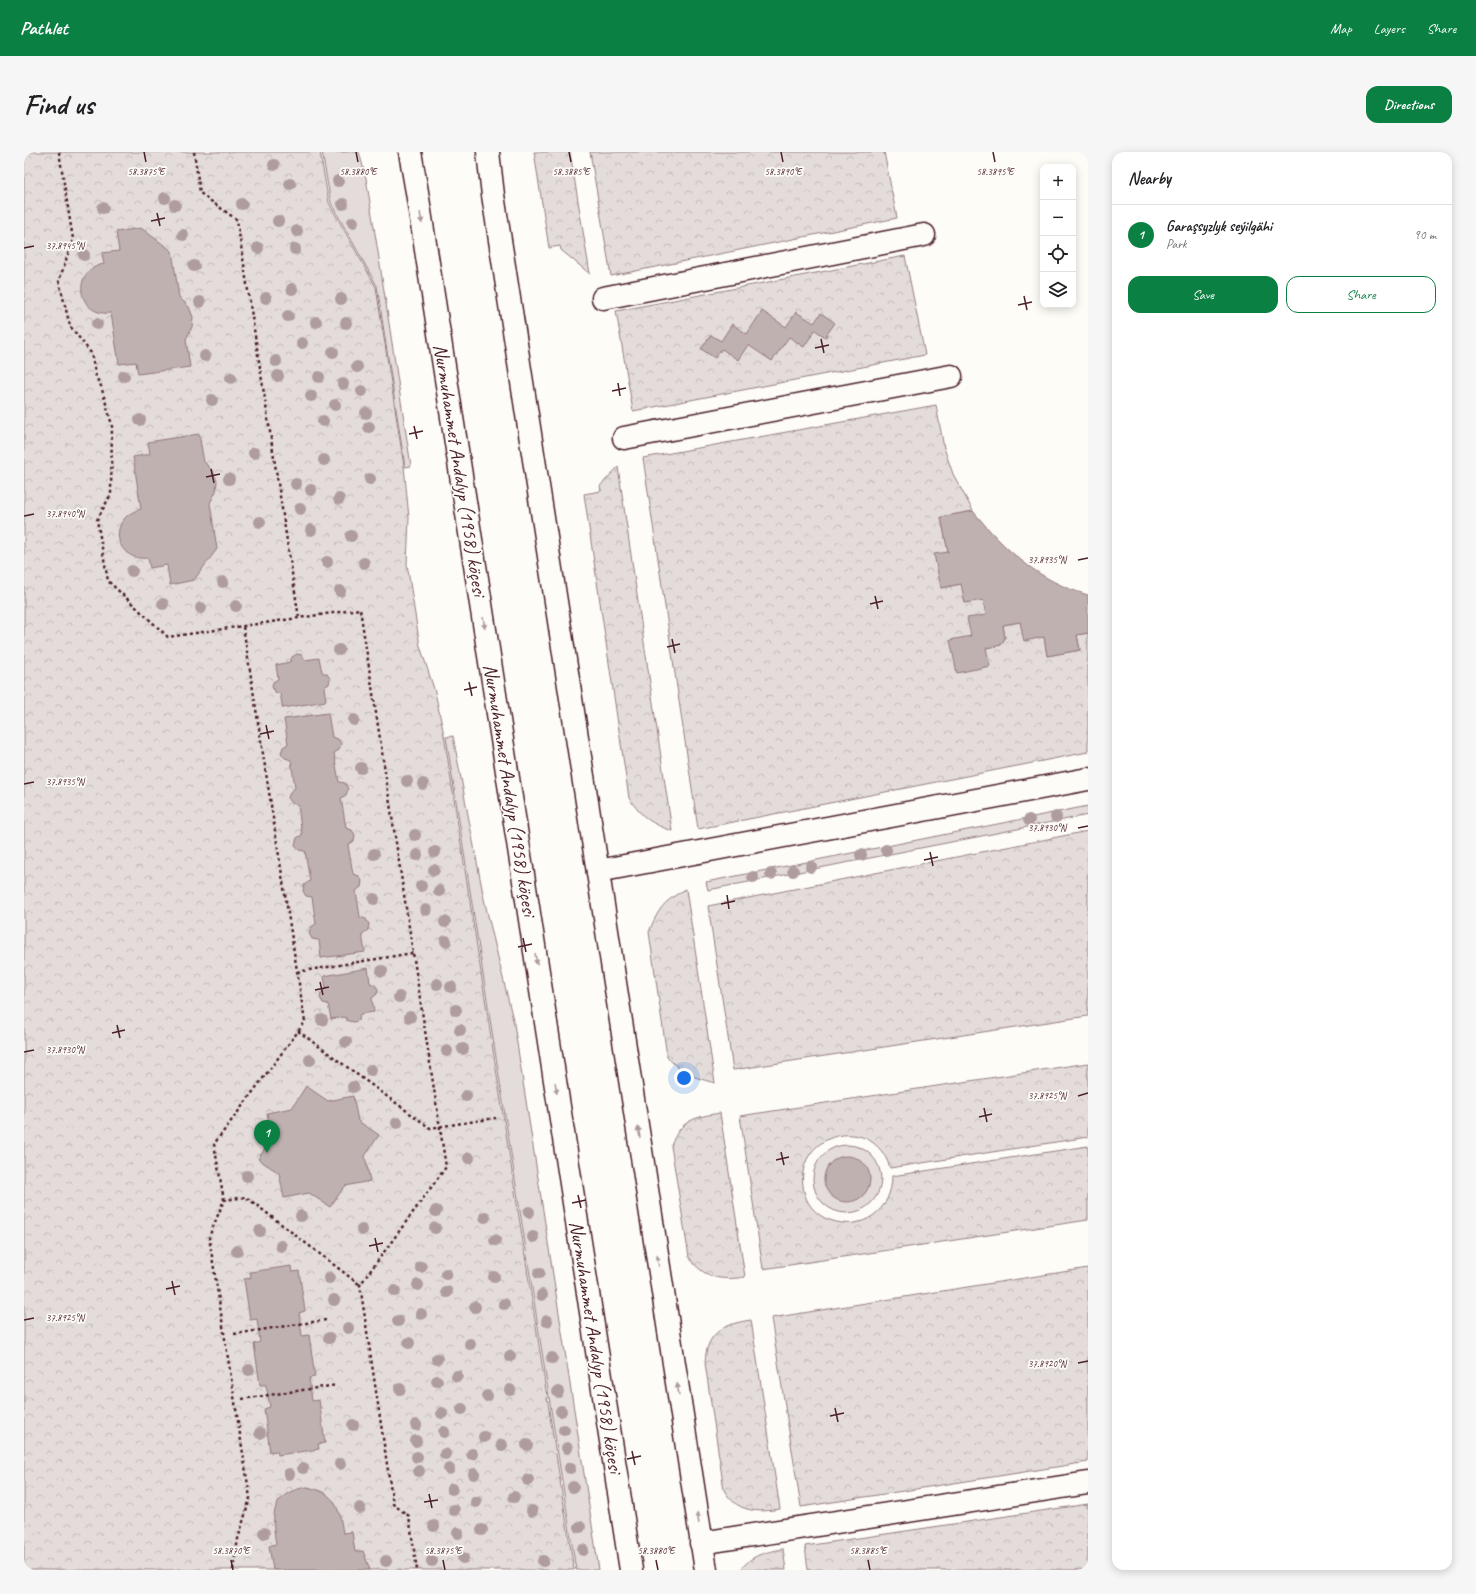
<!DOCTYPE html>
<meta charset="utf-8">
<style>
:root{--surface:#fff;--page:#f6f6f6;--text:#202124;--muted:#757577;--line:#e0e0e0;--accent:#0b8043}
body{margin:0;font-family:Caveat,sans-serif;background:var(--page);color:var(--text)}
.controls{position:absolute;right:12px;top:12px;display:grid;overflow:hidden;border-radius:8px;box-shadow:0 2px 10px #0003}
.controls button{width:36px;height:36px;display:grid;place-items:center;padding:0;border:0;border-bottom:1px solid var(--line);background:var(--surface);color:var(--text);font:20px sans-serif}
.you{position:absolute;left:660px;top:926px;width:14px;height:14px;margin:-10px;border:3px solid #fff;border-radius:50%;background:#1a73e8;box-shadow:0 0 0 6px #1a73e833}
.badge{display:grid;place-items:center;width:26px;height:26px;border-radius:50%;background:var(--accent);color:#fff;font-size:13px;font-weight:700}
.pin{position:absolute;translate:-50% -33px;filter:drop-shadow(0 1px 2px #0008)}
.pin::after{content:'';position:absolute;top:21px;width:14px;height:12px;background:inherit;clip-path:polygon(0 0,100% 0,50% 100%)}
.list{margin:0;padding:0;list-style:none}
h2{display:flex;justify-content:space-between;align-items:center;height:52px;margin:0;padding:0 16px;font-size:17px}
h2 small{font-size:13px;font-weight:400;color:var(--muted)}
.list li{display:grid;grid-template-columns:26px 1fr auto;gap:12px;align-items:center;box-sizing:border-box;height:60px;padding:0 16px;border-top:1px solid var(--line)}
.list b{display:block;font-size:15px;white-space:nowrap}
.list p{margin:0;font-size:13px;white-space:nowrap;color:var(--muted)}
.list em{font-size:13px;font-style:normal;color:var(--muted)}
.actions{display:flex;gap:8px;padding:12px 16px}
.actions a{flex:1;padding:9px 0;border:1px solid var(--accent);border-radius:12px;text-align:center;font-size:14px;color:var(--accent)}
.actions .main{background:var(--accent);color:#fff}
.icon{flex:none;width:22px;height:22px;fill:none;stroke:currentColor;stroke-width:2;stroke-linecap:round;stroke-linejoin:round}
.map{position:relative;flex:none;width:1064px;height:1418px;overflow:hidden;border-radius:12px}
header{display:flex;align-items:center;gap:24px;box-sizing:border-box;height:56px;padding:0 20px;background:var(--accent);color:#fff}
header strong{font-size:19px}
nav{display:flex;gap:22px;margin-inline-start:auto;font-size:14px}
.intro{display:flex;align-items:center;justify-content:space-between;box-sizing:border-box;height:96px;padding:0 24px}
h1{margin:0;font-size:28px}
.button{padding:10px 18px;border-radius:12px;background:var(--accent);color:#fff;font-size:14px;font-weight:700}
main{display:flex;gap:24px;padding:0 24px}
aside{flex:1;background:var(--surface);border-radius:12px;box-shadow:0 2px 10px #0003}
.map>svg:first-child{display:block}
.green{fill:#e3dcda;stroke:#967e82}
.forest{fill:url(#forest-crowns);stroke:#967e82}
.water{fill:#c0b1b1;stroke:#91777b}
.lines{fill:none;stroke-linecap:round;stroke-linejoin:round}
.minor-casing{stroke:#4a1f2b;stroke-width:25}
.major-casing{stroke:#4a1f2b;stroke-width:25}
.path{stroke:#4a1f2b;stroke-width:2.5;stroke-dasharray:3 3;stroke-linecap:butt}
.minor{stroke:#fdfcf7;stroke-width:22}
.major{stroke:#fdfcf7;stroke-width:22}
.tree{fill:#af9c9f}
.oneway{fill:#ac999b}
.ticks{fill:none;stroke:#4a1f2b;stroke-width:1.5}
.labels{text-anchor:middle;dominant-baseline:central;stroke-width:3.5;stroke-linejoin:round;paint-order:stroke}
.street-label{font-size:20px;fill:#4a1f2b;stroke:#fdfcf7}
.ticks-label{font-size:10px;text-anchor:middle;fill:#4a1f2b;stroke:#fdfcf7;stroke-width:3.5;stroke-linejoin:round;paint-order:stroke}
</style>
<header>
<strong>Pathlet</strong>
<nav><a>Map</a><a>Layers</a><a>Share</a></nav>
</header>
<div class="intro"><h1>Find us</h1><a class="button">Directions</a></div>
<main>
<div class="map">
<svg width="1064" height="1418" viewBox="0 0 1064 1418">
<defs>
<pattern id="forest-crowns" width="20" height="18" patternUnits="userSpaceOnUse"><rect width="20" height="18" fill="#e3dcda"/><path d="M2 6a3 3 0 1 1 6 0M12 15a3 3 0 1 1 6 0" fill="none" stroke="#c4bcbb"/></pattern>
</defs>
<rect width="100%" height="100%" fill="#fdfcf7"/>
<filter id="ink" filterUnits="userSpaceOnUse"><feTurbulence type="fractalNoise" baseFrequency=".025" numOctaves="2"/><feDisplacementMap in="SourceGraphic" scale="8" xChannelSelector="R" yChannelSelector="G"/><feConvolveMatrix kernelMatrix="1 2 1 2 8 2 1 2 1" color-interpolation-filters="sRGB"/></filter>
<g filter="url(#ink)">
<!-- green -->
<path class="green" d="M298,0H335L342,26L354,100L387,314L381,315L353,134L307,51Z
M429,584L460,747L490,872L575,1418H552L422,585Z
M1064,654V663L684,738L682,730Z
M789 1027a34 34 0 1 1 68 0a34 34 0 1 1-68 0Z"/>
<!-- forest -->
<path class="forest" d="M0,0H296L305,51L352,135L380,314L385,366L383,412L396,494L411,540L420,583L550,1418H0Z
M510,0H546L566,122L537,98L536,94L525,96Z
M566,0H860L873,66L587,124Z
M881,104L901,203L609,259L592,159Z
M912,253L920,296L929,322L949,359L917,365L924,400L917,436L937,432L959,448L962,463V496L977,493L981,486L979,473L996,470L1020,485L1023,504L1056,498L1053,483L1064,481V600L674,677L619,306Z
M594,315L648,679C628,672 617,665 605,646L560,342L577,339L576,334Z
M1064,679V864L709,918L684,754Z
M662,737L691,931C672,926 655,921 643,904L625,780C634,757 640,749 662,737Z
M1064,911V985L866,1016C848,957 763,983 781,1043C784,1054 795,1065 806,1068C838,1080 868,1059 868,1024L1064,994V1068L739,1117L716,964Z
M696,961L721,1125C696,1129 679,1126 665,1105L647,994C656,968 671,965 696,961Z
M1064,1116V1310L777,1355L747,1166Z
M727,1168L756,1357C733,1361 712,1360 700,1338L681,1211C682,1180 700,1172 727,1168Z
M1064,1352V1418H784L781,1394Z
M759,1397L762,1418H717C726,1403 742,1400 759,1397Z"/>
<!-- water -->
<path class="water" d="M117,76L148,99L155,145L165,155L169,165L168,175L162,187L166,215L114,222L112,210L95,212L87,161C53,165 46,118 80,112L78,101L95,99L92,80Z
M738,159L762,175L772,160L790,171L797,161L811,171L801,185L791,178L780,195L765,185L748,209L724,193L714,208L698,197L691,206L677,197L687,183L697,189L708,172L723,182Z
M175,282L180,310L189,319L193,329L192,339L186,351L193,397L170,428L146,433L143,413L126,416L124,406C90,410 82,366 117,357L109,305L126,302L124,290Z
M949,359C981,398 1014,429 1064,443V481L1053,483L1056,498L1023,504L1020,485L1000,489L996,470L979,473L981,486L977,493L962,496L966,514L933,521L926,488L947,484L943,466L962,463L959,448L941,451L937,432L917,436L910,402L924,400L917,365Z
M273,502L278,503L281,508L295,506L298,520L303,522L306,527L305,532L300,535L302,549L259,556L256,542L251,540L248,535L249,530L254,527L252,513L266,510L268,505Z
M304,561L308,585L314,587L317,592L315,598L310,601L315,630L321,631L324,637L322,643L317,646L322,676L328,678L331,683L330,689L324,693L329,722L335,724L338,729L337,735L332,739L336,765L342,767L345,772L344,778L338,782L341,800L297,806L295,788L288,787L285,781L287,775L292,772L288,745L282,744L279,739L280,733L286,729L281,699L275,698L271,693L273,686L278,683L274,653L268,651L264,646L266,640L271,636L267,608L261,606L257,601L259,595L264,592L260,567Z
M344,816L346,831L351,833L354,837L353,842L348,846L350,860L336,862L335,868L330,870L324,869L321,865L307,867L304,852L299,851L296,846L297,841L302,837L300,824Z
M282,934L304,949L329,944L334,969L355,983L341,1004L346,1029L321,1034L306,1055L285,1041L260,1046L255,1021L234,1007L248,986L243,961L268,956Z
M800 1027a23 23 0 1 1 46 0a23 23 0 1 1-46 0Z
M267,1114L268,1120L275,1119L281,1159L275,1161L278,1184L285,1183L291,1225L285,1226L288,1249L295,1248L301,1291L294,1292L295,1297L254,1303L253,1299L246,1300L240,1257L246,1255L242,1233H236L230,1192L236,1190L233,1167L226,1168L220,1127L227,1126L226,1120Z
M283,1335C312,1341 315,1355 319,1381L328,1380L331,1400L339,1399L346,1418H249L245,1394L252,1392C247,1362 247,1341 283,1335Z"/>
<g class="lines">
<!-- minor casing -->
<g class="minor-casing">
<path id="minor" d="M579,146L900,83
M600,286L927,224
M574,719L1064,627
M677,1391L1064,1331"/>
</g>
<!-- major casing -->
<g class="major-casing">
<path id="major" d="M386,0L393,40L607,1418
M464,0L469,43L682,1418"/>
</g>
<!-- path -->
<path class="path" d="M35,0L49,87L35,129L46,174L67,201L72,225L77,234L88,273L87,342L73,368L84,429L144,485L336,457L422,1015L336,1133L369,1352L385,1364L393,1418
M170,0L176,41L213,68L275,466
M273,820L389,801
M274,879L406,976L472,966
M200,1048L190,992L281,870L219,474
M210,1182L302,1168
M218,1247L313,1233
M209,1418L214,1387L226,1346L185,1085L200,1048L222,1045L336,1133"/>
<!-- minor -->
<use href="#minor" class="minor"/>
<!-- major -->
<use href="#major" class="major"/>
</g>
<!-- trees -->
<g class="tree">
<circle cx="250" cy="13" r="6"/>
<circle cx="314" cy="29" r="6"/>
<circle cx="266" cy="32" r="6"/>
<circle cx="141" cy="46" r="6"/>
<circle cx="218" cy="52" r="6"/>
<circle cx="319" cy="52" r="6"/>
<circle cx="151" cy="53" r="6"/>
<circle cx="79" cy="56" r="6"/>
<circle cx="254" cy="69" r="6"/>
<circle cx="329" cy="70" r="6"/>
<circle cx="273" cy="79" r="6"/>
<circle cx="159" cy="83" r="6"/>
<circle cx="234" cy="96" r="6"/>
<circle cx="271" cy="97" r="6"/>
<circle cx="60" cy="103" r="6"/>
<circle cx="170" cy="114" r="6"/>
<circle cx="268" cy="137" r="6"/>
<circle cx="242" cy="146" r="6"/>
<circle cx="317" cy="147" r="6"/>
<circle cx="176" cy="150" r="6"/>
<circle cx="264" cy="164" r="6"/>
<circle cx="292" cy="170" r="6"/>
<circle cx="322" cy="171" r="6"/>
<circle cx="73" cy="172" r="6"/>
<circle cx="278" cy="191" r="6"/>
<circle cx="309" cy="200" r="6"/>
<circle cx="181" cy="204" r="6"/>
<circle cx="252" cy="209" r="6"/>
<circle cx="333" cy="215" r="6"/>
<circle cx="100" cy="224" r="6"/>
<circle cx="254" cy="224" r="6"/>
<circle cx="295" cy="225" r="6"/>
<circle cx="207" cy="226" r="6"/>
<circle cx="319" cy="232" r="6"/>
<circle cx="338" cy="239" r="6"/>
<circle cx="287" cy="244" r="6"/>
<circle cx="188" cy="248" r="6"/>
<circle cx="311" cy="253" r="6"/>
<circle cx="342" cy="261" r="6"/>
<circle cx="116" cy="268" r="6"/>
<circle cx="299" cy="269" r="6"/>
<circle cx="345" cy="275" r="6"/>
<circle cx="230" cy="301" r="6"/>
<circle cx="300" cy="308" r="6"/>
<circle cx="205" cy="327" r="6"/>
<circle cx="346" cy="327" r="6"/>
<circle cx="272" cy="332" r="6"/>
<circle cx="287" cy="338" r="6"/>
<circle cx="315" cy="347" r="6"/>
<circle cx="276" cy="357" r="6"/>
<circle cx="236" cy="370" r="6"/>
<circle cx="287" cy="378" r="6"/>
<circle cx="327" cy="384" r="6"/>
<circle cx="303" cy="410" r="6"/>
<circle cx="340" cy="411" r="6"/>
<circle cx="108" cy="419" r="6"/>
<circle cx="199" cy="430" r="6"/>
<circle cx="316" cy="439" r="6"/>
<circle cx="139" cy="452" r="6"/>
<circle cx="212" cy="454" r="6"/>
<circle cx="177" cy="456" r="6"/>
<circle cx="315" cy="498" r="6"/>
<circle cx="330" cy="568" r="6"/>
<circle cx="337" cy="616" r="6"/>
<circle cx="383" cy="629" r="6"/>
<circle cx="399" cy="632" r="6"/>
<circle cx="1032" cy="665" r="6"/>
<circle cx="1005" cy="668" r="6"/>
<circle cx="391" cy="683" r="6"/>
<circle cx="862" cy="698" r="6"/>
<circle cx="411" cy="700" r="6"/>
<circle cx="350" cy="702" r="6"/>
<circle cx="393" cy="703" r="6"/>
<circle cx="837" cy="703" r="6"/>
<circle cx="787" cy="715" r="6"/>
<circle cx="410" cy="718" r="6"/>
<circle cx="769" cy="719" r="6"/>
<circle cx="747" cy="722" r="6"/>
<circle cx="729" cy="725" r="6"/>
<circle cx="397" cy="734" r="6"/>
<circle cx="415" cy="739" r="6"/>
<circle cx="350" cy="747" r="6"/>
<circle cx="402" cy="758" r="6"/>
<circle cx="421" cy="770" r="6"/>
<circle cx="422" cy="789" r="6"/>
<circle cx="358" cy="819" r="6"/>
<circle cx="413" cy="832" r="6"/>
<circle cx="427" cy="835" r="6"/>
<circle cx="375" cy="845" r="6"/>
<circle cx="432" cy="858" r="6"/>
<circle cx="386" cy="865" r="6"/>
<circle cx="298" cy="868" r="6"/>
<circle cx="436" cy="878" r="6"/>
<circle cx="322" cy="890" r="6"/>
<circle cx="439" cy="897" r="6"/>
<circle cx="423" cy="899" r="6"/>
<circle cx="286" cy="908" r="6"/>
<circle cx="347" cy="918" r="6"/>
<circle cx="329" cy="935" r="6"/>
<circle cx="442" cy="944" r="6"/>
<circle cx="373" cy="971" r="6"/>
<circle cx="445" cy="1006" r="6"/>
<circle cx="223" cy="1024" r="6"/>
<circle cx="412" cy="1059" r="6"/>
<circle cx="505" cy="1060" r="6"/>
<circle cx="277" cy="1064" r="6"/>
<circle cx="461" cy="1065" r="6"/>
<circle cx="411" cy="1076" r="6"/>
<circle cx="338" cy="1078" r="6"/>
<circle cx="236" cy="1079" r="6"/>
<circle cx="509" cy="1085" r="6"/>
<circle cx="471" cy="1088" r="6"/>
<circle cx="257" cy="1094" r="6"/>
<circle cx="213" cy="1099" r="6"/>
<circle cx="397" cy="1115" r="6"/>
<circle cx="515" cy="1121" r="6"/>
<circle cx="422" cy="1122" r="6"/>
<circle cx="470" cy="1125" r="6"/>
<circle cx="305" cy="1126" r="6"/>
<circle cx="394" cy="1133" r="6"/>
<circle cx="371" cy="1139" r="6"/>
<circle cx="423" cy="1140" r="6"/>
<circle cx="518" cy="1143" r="6"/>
<circle cx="310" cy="1148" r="6"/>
<circle cx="480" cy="1152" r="6"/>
<circle cx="451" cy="1155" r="6"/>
<circle cx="397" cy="1162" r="6"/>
<circle cx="374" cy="1169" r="6"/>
<circle cx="523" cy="1169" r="6"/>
<circle cx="324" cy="1176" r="6"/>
<circle cx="305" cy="1186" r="6"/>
<circle cx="385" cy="1191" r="6"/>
<circle cx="446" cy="1192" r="6"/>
<circle cx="486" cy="1204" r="6"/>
<circle cx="528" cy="1206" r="6"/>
<circle cx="413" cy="1207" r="6"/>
<circle cx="225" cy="1218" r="6"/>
<circle cx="433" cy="1224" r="6"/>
<circle cx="413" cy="1229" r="6"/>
<circle cx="376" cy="1237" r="6"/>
<circle cx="486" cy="1238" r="6"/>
<circle cx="534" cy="1240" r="6"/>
<circle cx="463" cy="1244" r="6"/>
<circle cx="438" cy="1257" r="6"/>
<circle cx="537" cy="1259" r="6"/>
<circle cx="418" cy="1261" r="6"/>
<circle cx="329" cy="1273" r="6"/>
<circle cx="392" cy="1273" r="6"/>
<circle cx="540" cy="1278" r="6"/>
<circle cx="420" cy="1280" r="6"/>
<circle cx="236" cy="1281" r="6"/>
<circle cx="460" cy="1285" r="6"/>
<circle cx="392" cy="1289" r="6"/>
<circle cx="478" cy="1293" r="6"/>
<circle cx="503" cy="1293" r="6"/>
<circle cx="543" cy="1296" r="6"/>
<circle cx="421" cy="1302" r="6"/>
<circle cx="448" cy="1302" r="6"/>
<circle cx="393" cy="1305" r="6"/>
<circle cx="316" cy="1312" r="6"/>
<circle cx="279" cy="1316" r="6"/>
<circle cx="546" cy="1316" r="6"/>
<circle cx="425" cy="1317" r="6"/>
<circle cx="395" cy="1319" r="6"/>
<circle cx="265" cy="1322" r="6"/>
<circle cx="450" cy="1322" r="6"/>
<circle cx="504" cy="1328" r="6"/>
<circle cx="549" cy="1335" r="6"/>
<circle cx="428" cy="1337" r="6"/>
<circle cx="490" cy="1345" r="6"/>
<circle cx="452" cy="1350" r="6"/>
<circle cx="336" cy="1356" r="6"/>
<circle cx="430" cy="1358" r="6"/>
<circle cx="508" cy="1359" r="6"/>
<circle cx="410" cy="1374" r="6"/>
<circle cx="556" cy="1375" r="6"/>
<circle cx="458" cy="1378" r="6"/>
<circle cx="240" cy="1381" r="6"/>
<circle cx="434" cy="1381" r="6"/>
<circle cx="559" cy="1398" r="6"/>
<circle cx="439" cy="1406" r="6"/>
<circle cx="362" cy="1409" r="6"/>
<circle cx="408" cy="1409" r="6"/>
<circle cx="519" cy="1409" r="6"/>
</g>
<!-- one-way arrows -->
<defs><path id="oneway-solid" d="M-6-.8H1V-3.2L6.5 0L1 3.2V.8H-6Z"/></defs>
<g class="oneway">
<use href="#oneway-solid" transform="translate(397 66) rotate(81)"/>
<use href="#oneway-solid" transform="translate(460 471) rotate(81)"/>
<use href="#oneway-solid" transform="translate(512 807) rotate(81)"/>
<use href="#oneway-solid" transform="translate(532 936) rotate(81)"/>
<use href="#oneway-solid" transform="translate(615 980) rotate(-99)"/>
<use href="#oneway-solid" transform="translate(634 1109) rotate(-99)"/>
<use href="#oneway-solid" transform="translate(654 1237) rotate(-99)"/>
<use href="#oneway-solid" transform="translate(674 1366) rotate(-99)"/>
</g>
</g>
<!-- ticks -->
<path class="ticks" d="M120,0L122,10M332,0L334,10M545,0L547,10M757,0L759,10M969,0L971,10M133,61L136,74M127,69L141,66M0,96L10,94M1000,144L1003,158M994,153L1008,150M797,187L800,201M791,196L805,193M594,231L596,244M588,239L602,236M390,274L393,287M385,282L399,279M187,317L190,331M182,325L196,322M0,364L10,362M1054,408L1064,406M851,444L854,457M846,452L859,449M648,487L651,501M643,495L656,492M445,530L448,544M440,538L453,535M242,573L245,587M236,582L250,579M0,632L10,630M1054,676L1064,674M906,700L909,714M900,708L914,705M703,743L705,757M697,752L711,749M499,786L502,800M494,795L508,792M296,830L299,843M291,838L305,835M93,873L96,886M88,881L101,878M0,900L10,898M1054,944L1064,941M960,956L963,970M955,965L968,962M757,1000L760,1013M752,1008L765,1005M554,1043L557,1056M548,1051L562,1048M351,1086L354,1100M345,1094L359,1091M148,1129L151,1143M142,1137L156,1134M0,1168L10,1166M1054,1211L1064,1209M811,1256L814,1270M806,1264L820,1261M608,1299L611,1313M603,1307L617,1304M405,1342L408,1356M400,1350L414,1348M207,1408L209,1418M419,1408L421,1418M632,1408L634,1418M844,1408L846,1418"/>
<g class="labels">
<!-- street labels -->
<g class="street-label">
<text transform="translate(436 318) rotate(81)">Nurmuhammet Andalyp (1958) köçesi</text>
<text transform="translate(486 638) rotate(81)">Nurmuhammet Andalyp (1958) köçesi</text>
<text transform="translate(572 1195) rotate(81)">Nurmuhammet Andalyp (1958) köçesi</text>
</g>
</g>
<g class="ticks-label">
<text x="122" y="23">58.3875°E</text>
<text x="334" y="23">58.3880°E</text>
<text x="547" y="23">58.3885°E</text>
<text x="759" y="23">58.3890°E</text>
<text x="971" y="23">58.3895°E</text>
<text x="41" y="97">37.8945°N</text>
<text x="41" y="365">37.8940°N</text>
<text x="1023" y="411">37.8935°N</text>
<text x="41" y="633">37.8935°N</text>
<text x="1023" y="679">37.8930°N</text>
<text x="41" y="901">37.8930°N</text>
<text x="1023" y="947">37.8925°N</text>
<text x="41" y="1169">37.8925°N</text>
<text x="1023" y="1215">37.8920°N</text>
<text x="207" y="1402">58.3870°E</text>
<text x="419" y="1402">58.3875°E</text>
<text x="632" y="1402">58.3880°E</text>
<text x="844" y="1402">58.3885°E</text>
</g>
</svg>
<div class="controls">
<button>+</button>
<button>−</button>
<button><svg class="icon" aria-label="locate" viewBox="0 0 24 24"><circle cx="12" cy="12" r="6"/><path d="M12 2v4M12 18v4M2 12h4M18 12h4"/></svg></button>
<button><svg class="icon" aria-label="layers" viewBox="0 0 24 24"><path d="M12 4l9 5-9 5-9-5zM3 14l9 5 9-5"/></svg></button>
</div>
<div class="you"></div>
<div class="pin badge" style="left:243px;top:1001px">1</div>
</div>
<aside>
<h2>Nearby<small></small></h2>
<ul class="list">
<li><span class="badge">1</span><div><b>Garaşsyzlyk seýilgähi</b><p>Park</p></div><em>90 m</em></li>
</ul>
<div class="actions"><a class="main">Save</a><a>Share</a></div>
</aside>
</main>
